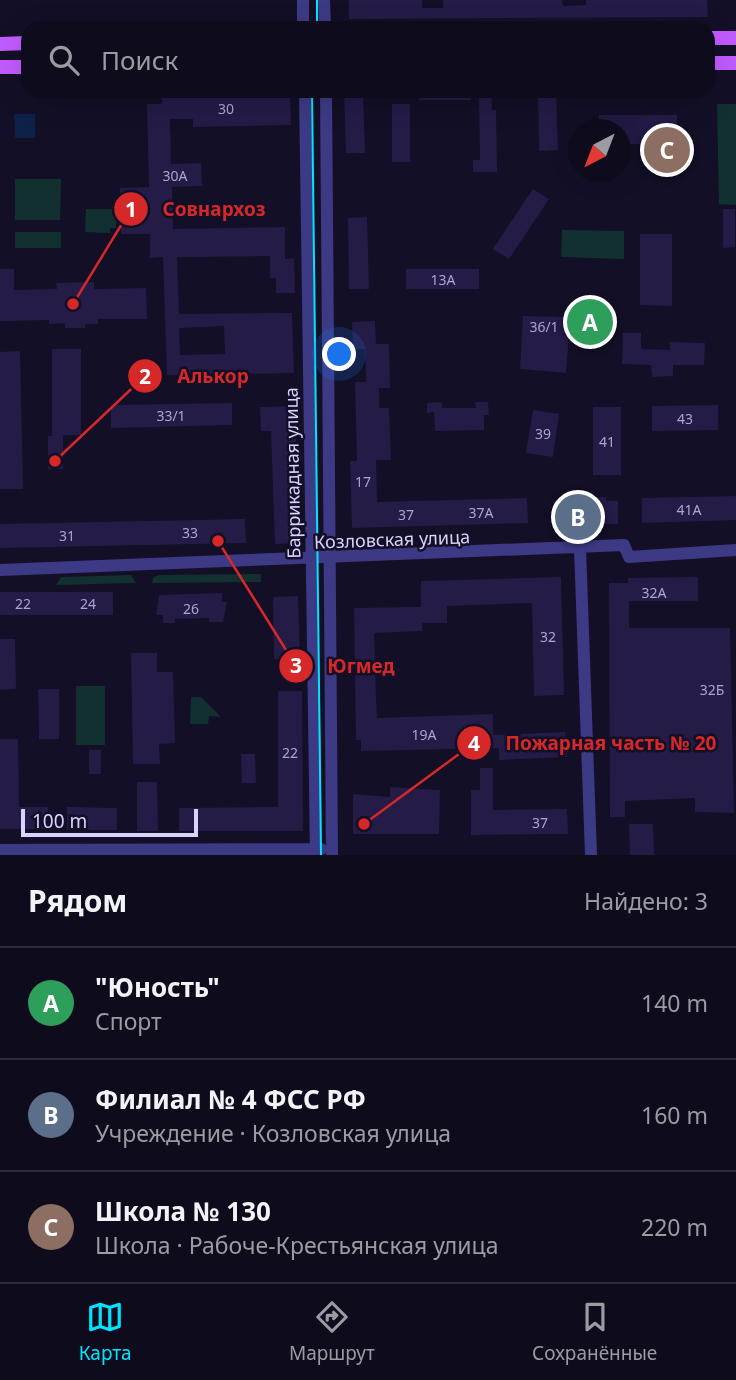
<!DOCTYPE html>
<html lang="ru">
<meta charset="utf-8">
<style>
:root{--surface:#0e0b1c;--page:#171425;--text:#f1f3f6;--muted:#9b9ba3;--line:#2e2b3b;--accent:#00e5ff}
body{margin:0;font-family:"Noto Sans",sans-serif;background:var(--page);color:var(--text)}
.compass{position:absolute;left:568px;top:119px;width:63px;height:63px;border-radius:50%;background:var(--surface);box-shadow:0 7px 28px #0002;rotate:222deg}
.scale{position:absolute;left:21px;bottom:18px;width:177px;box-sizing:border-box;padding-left:7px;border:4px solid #d9d4ff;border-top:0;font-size:19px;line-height:24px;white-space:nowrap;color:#d9d4ff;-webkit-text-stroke:5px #130f26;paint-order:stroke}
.you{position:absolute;left:340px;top:355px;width:24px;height:24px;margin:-18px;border:5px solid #fff;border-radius:50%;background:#1a73e8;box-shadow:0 0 0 10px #1a73e833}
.badge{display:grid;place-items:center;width:46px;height:46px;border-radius:50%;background:var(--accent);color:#fff;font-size:23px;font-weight:700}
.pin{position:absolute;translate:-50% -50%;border:4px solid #fff;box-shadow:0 2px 7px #0006}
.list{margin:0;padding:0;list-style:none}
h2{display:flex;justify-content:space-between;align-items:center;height:91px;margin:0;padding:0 28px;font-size:30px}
h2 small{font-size:23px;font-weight:400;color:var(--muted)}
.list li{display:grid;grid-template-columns:46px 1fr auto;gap:21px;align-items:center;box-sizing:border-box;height:112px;padding:0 28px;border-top:2px solid var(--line)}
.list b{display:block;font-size:26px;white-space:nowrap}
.list p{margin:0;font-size:23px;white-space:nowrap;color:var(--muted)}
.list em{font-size:23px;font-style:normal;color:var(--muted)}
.icon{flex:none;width:38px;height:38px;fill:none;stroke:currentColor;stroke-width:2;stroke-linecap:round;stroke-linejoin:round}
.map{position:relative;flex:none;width:736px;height:855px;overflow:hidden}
.search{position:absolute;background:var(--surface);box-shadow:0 7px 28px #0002;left:21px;right:21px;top:21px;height:77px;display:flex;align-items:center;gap:18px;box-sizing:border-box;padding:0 24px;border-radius:21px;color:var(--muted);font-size:26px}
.sheet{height:427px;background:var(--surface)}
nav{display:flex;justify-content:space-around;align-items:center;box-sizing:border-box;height:98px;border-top:2px solid var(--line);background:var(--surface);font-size:19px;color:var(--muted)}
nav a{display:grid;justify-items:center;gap:4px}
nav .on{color:var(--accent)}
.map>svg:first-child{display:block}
.green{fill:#12302f}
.water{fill:#0c2248}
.building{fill:#241b47;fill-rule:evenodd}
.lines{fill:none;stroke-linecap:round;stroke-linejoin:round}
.tertiary{stroke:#3d3a85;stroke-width:12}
.primary{stroke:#c25bff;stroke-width:14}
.tram{stroke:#00e5ff;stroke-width:2}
.labels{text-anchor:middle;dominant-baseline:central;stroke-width:5;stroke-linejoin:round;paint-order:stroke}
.number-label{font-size:14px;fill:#aca6d1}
.street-label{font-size:18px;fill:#d9d4ff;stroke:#130f26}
.leader{fill:none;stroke:#d62828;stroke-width:2.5}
.callout-dot{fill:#d62828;stroke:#130f26;stroke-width:2.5}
.mark-label{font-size:21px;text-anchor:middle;font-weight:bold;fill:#fff}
.callout-label{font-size:19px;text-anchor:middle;font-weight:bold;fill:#d62828;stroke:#130f26;stroke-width:5;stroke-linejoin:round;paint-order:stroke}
</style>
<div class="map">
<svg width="736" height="855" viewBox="0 0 736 855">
<rect width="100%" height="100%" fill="#130f26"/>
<!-- green -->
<path class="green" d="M717,104H736V205L719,204Z
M15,179H61L60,220H15Z
M86,209H117L116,228H110V233L85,232Z
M562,230L624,231V259L561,257Z
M15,232H61V248H15Z
M261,574V582L152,583L153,578L159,575Z
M131,575L136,583L56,585L61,577Z
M76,686H105V745H76Z
M191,697H201L221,717L209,716L208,724H190Z"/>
<!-- water -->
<path class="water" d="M14,114H35V138H15Z
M578,300H602V344H578Z"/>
<!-- building -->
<path class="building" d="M349,0H422V8H443V0H562L563,6L586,5V0H707L708,17L349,19Z
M290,91L291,125L193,127V119H170L171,164L201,163L202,186L172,187L173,229L285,227V259L294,258L295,293H276V278H270V256L177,257L179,314L292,313L294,373L167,375L163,257L150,258V234H121L120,188L149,187L147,104H162V93ZM224,326L225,354L180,355L179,328Z
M344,91H363L365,153H346Z
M419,91H471V100H419Z
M479,91H491L492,110H496L497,172H473V160H480Z
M538,91H556L558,150L539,151Z
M392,104H410V162H392Z
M599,115H677V159H650V144H620V130H599Z
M533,189L549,199L509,259L493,249Z
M723,209H735V247L723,248Z
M367,217L369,289H349L348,218Z
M640,234H672V306L640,305Z
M0,269H14V290L57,289L56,283L94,282V289L146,288L147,319H98V324H85V328H65V323L49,324V320L0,321Z
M406,269H479V289H406Z
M523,316L566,317V335H569L566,373L520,369Z
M375,321L376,344H389L390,388H379V408H389L391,460H376L377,502L527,498L528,523L352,528L350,461H357L355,382H366L365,349H353L352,322Z
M623,333H641V349L670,350V342L705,343L704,365H673V376L652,377L651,365L622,364Z
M52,349H81V435H63V469H48V436H52Z
M20,351L23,489H0V352Z
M442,402V408H476L475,402H488L489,415H484V430L435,431L434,412L427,413V403Z
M232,403V425L111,428V405Z
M718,405V430L652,431V406Z
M295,406L299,543L275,544L271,431H261L260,407Z
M593,407H621V475H593Z
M533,410L559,414L553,457L526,453Z
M736,496V520L642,523V498Z
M563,497H606V501H618V524H553V501H563Z
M245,519L246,543L0,548V524Z
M561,577L564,695L534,696L532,603L447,606V623H422V631L374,633L376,699L377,718L493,714V735L565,732L567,757L499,760V748L361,751V740H356L354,608L421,607V581Z
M698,577V601H629V628H730L734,813L695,812V798L625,801V817H610L609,583H628V578Z
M0,592H113V615H0Z
M222,593V602H227L223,622H209V618L175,619V623H163V615H156L159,595Z
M298,596L300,658L274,659L273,597Z
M0,639H15L16,689L0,690Z
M131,653H157V672H173L175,743L159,744L160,764H133Z
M38,689H59V739H39Z
M278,691H302L303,831H179V808L278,807Z
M0,739H18L19,807H48V829H0Z
M89,750H101V774H89Z
M241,754H255L256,783H242Z
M480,768H493V810L567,809L568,834L471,835V790H480Z
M137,782H157L158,831H137Z
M390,787L440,790L439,834H353V794L390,797Z
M67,807L117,808V830H67Z
M629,824H653L654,855H630Z"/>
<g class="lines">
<!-- tertiary -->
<path class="tertiary" d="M303,0V28
M324,0L325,28
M305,91L316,855
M326,91L332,855
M580,548L591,855
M0,570L624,545L629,557L736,550
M0,850L321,849"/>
<!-- primary -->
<path class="primary" d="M708,38H736
M0,44L28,43
M708,63H736
M0,67H28"/>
<!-- tram -->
<path class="tram" d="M317,0V28
M312,91L321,855"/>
</g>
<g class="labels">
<!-- number labels -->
<g class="number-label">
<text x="226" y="108">30</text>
<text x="175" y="175">30А</text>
<text x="443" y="279">13А</text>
<text x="544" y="326">36/1</text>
<text x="171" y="415">33/1</text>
<text x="685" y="418">43</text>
<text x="543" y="433">39</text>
<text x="607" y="441">41</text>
<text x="363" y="481">17</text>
<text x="689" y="509">41А</text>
<text x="481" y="512">37А</text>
<text x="406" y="514">37</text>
<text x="190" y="532">33</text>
<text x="67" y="535">31</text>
<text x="654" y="592">32А</text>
<text x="23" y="603">22</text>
<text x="88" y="603">24</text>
<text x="191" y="608">26</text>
<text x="548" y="636">32</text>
<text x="712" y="689">32Б</text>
<text x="424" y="734">19А</text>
<text x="290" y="752">22</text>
<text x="540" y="822">37</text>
</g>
<!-- street labels -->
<g class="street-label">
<text transform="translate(292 473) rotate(-91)">Баррикадная улица</text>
<text transform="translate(392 539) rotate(-2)">Козловская улица</text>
</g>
</g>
<!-- callouts -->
<path class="leader" d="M73 304L131 209M55 461L145 376M218 541L296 666M364 824L474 743"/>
<g class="callout-dot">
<circle cx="73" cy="304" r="7"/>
<circle cx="55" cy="461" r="7"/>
<circle cx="218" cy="541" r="7"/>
<circle cx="364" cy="824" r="7"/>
<circle cx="131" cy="209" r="18"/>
<circle cx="145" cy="376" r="18"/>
<circle cx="296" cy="666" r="18"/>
<circle cx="474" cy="743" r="18"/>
</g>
<g class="mark-label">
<text x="131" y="217">1</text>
<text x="145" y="384">2</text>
<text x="296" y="673">3</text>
<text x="474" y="751">4</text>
</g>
<g class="callout-label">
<text x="214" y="216">Совнархоз</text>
<text x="213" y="383">Алькор</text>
<text x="361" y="673">Югмед</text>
<text x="611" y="750">Пожарная часть № 20</text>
</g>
</svg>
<svg class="compass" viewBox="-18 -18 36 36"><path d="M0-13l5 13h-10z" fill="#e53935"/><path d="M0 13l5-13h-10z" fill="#9b9ba3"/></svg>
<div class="scale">100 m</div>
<div class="you"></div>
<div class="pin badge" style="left:590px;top:322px;background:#2e9e5b">A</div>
<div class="pin badge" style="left:578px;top:517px;background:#5c6f8a">B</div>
<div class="pin badge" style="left:667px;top:150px;background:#8d6e63">C</div>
<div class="search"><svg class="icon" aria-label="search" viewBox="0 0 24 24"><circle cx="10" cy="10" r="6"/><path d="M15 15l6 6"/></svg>Поиск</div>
</div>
<section class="sheet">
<h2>Рядом<small>Найдено: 3</small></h2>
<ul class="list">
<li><span class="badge" style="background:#2e9e5b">A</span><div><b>&quot;Юность&quot;</b><p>Спорт</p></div><em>140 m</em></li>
<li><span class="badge" style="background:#5c6f8a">B</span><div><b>Филиал № 4 ФСС РФ</b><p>Учреждение · Козловская улица</p></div><em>160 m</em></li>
<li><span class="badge" style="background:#8d6e63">C</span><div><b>Школа № 130</b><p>Школа · Рабоче-Крестьянская улица</p></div><em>220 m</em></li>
</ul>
</section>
<nav>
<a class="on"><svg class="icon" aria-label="map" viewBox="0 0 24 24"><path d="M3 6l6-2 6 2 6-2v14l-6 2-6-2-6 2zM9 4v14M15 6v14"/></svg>Карта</a>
<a><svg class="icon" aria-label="directions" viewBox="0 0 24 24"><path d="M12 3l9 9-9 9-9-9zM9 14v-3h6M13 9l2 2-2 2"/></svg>Маршрут</a>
<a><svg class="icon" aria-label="saved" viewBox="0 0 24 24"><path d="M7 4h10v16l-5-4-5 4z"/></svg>Сохранённые</a>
</nav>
